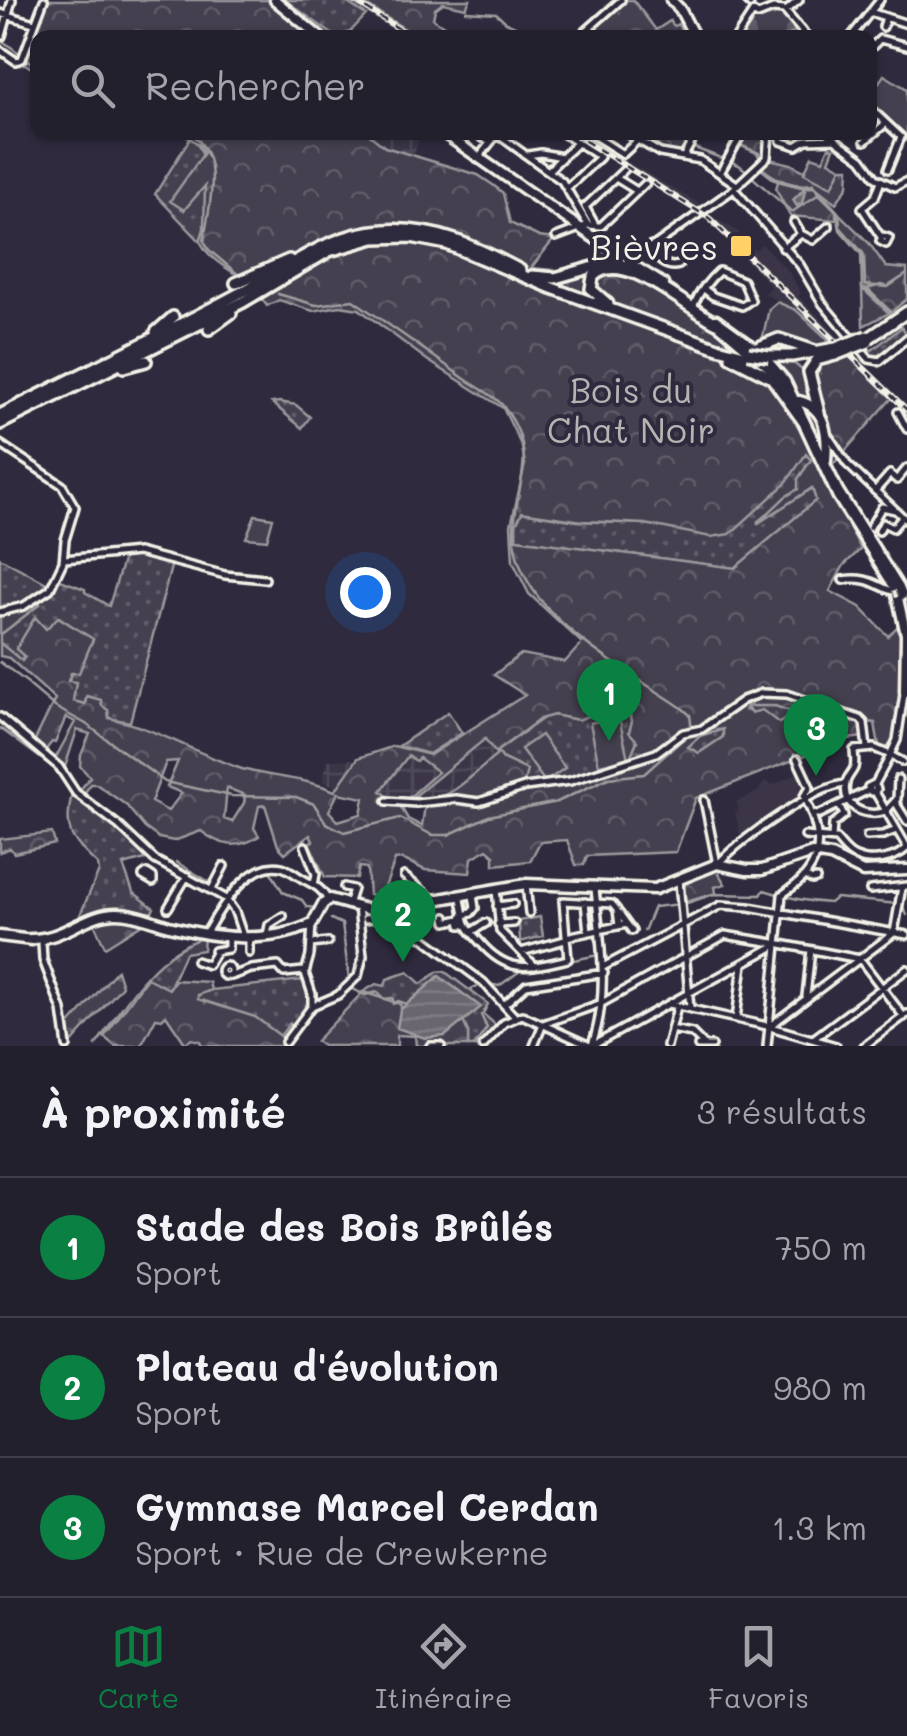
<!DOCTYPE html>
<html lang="fr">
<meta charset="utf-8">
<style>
:root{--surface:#23202e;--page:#2f2d3a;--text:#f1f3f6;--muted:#a3a3aa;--line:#403e4a;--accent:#0b8043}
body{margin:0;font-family:Mali,sans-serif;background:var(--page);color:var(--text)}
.you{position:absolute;left:365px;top:592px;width:35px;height:35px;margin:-25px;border:8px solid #fff;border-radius:50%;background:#1a73e8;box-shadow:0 0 0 15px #1a73e833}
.badge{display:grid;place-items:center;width:65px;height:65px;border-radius:50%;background:var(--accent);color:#fff;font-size:32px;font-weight:700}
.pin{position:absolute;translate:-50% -82px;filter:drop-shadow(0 2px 5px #0008)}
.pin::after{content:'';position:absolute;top:52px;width:35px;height:30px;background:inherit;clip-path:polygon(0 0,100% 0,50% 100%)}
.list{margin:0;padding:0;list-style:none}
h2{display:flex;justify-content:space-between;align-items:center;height:130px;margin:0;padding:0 40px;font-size:42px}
h2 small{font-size:32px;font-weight:400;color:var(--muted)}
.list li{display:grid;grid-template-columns:65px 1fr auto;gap:30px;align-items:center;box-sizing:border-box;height:140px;padding:0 40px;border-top:2px solid var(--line)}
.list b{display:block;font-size:38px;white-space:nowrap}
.list p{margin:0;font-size:32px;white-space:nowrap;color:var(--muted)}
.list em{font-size:32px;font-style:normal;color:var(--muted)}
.icon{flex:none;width:55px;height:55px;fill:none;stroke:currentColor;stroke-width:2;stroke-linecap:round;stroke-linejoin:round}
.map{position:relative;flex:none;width:907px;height:1046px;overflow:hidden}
.search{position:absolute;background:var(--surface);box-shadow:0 2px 8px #0004;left:30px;right:30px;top:30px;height:110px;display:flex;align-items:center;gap:25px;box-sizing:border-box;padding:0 35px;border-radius:20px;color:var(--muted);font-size:38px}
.sheet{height:550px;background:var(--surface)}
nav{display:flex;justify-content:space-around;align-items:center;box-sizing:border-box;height:140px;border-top:2px solid var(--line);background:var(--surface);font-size:28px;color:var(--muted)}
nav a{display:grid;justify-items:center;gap:5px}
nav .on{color:var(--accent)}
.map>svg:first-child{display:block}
.built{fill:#3b3647}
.industrial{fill:url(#industrial-grid)}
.grass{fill:url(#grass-dots);stroke:#9c989c;stroke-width:2.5}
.forest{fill:url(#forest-crowns);stroke:#9c989c;stroke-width:2.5;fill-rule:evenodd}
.cemetery{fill:url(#cemetery-stones);stroke:#9c989c;stroke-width:2.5}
.garden{fill:#454050;stroke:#9c989c;stroke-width:2.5}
.water{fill:url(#water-rules);stroke:#a19ea0;stroke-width:2.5}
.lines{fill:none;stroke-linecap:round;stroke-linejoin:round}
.stream{stroke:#a19ea0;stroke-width:2.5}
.minor-casing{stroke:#f4f1e8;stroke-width:12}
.major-casing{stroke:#f4f1e8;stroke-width:15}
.highway-casing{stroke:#f4f1e8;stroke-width:16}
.minor{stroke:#2f2a3d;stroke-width:5}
.major{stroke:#2f2a3d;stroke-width:8}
.highway{stroke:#2f2a3d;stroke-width:9}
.rail-casing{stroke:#f4f1e8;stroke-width:6}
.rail{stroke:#2f2a3d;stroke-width:2.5;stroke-dasharray:8;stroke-linecap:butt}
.major-bridge-casing{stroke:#f4f1e8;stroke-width:15;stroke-linecap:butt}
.highway-bridge-casing{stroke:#f4f1e8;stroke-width:16;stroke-linecap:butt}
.major-bridge{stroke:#2f2a3d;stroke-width:8}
.highway-bridge{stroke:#2f2a3d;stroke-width:9}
.poi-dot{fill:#ffd166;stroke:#2f2a3d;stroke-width:4}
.labels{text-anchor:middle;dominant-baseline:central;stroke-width:8;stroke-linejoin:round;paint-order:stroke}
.poi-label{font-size:35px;fill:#f4f1e8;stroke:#2f2a3d;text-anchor:end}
.park-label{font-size:35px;fill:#b7b3b3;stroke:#2f2a3d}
</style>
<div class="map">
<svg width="907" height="1046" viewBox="0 0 907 1046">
<defs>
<pattern id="industrial-grid" width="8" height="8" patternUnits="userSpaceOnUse" patternTransform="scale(2.5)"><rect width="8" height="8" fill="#3b3647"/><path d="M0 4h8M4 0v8" fill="none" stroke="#4e4a59"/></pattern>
<pattern id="grass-dots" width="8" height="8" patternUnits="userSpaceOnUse" patternTransform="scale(2.5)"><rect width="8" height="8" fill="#454050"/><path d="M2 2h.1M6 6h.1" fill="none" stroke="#605c69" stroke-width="1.8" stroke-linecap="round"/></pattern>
<pattern id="forest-crowns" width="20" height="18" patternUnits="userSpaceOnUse" patternTransform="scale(2.5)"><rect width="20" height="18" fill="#454050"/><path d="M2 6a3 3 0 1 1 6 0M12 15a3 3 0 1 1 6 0" fill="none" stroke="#605c69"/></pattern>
<pattern id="cemetery-stones" width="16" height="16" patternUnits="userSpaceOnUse" patternTransform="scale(2.5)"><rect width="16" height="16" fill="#454050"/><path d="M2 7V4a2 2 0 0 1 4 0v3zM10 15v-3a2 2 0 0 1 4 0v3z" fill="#605c69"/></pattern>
<pattern id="water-rules" width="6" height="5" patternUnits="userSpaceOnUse" patternTransform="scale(2.5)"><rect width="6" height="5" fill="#6a6670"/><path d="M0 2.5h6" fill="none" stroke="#807c84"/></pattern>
</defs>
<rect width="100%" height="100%" fill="#2f2a3d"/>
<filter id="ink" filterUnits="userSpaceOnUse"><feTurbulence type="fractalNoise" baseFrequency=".01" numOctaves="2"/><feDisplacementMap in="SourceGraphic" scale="20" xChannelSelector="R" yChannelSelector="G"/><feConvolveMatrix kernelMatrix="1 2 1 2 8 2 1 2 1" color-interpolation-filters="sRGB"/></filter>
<g filter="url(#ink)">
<!-- built -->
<path class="built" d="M343,0H358L419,37H404Z
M565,133H577L707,208L705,212L737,231L755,250L762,244L789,272L801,293L798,296L845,343L834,345L796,310L765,294L771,286L701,214Z
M852,351L907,405V413L846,353Z
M800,772L807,788L742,841L735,813L738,811L736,802L757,792L765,781L772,785Z"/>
<!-- industrial -->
<path class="industrial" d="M367,133H422L414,154L385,147Z
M484,738L497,755L480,766L471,778L445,798L408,800Z
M408,756L439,771L405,801L392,800L381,791Z
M356,759L336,787L322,781L328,760Z"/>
<!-- grass -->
<path class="grass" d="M285,0H343L366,15L350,32L336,37Z
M191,137C215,158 206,208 203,238L200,241L155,194Z
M902,327L907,335L873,359L868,353Z
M279,402L296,405L310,417L302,428L272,403Z
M806,454L811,460L798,479L799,489L757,522L813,488L817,500L735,568L516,539V524L522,512L577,521L645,524Z
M125,554L172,563L130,722L108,718L102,706L86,697L85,704L72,701L75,683L68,681L93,640L59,617L46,630L35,618L21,662L0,643V635L40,604L38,601L50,593L58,579L85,589V592L109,606Z
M0,558L50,585L37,597L0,610Z
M746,706H775L795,711V713L779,724L751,713Z
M627,707L637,741L631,758L569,780L522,786L526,770L503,759L497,751L545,717L555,715L578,720L599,711Z
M448,712L462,733L429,754L399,746Z
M723,729V737L699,753L688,748C695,733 709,735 723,729Z
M72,792L121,830L149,858L123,865L133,892L154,908L148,919L126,913L77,922L99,871L98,865C69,837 64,833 72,792Z
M540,917L543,936L520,942L519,921Z
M204,937L203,950L185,953L169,989L121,1011L95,1046C124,1005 154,953 204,937Z
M117,970L122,986L69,1046L66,1029Z
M444,971L488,1004L483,1014L497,1026L485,1041L487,1046H468V1032L404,1016L400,1004L363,992L376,984L385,986L387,979L408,972L421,984L437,972Z
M303,980C317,999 308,1010 295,1026L290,1023L280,1036L198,999V995L211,990Z"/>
<!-- forest -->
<path class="forest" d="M44,0H272L319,37L38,38L37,72L21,61Z
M358,0H470L466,8L443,3L435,9L433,19L449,29L477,37L456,36L423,29L415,35Z
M624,0H633L656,30L670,21L674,26L678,24L685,36L581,38Z
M748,132L768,135L763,159L759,153L713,133Z
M182,133H367L385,147L478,175L493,185L503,193L510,223L539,237L554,239L531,268L641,278L744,345L760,361L795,364L803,371L809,372L813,366L846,353L892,398L822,477L861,549L844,565L830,591L860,607L888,636L902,622L903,692L891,748L879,746L875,723L867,722L863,737L847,739L696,798L676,852L587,856L584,865H576L567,840L540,842L530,861L494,865V855L487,849L472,858L470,873L425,870L402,859L395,860L381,898L369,895L367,868L359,867L357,878L325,877L309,843L313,841L310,835L285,853L278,846L265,805L259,806L254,828L259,836C238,850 220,846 201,831L174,841L159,838L145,828L126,805L96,784H91L82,796L78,793L90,777L80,766L81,755L90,734L77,730L65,767L55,759L75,722L66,717L55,743L52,742L44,752L33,744L55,699L9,658L0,656V643L22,661L25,657L16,649L35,617L46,629L58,617L93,639L79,673H71L68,681L76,682L73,701L85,704L87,696L101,700L102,706L108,710L109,718C156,728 197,754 242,769C273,778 302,777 335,791L358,758L394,746L430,755L525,695L494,675L521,654L565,662L582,643L529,594L513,562L511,525L525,464L522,447L503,408L427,360L359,309L340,306L313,311L279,300L267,306C260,297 253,287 244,280C227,267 210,261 200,241L204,229L205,186L184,210L170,201L204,153L200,145ZM806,454L811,460L798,479V489L785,497L757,524L812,488L816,500L735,568L516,539V524L522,512L582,521L645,524L711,537L730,534L785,484ZM775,706L795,713L779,723L762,710L751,713L746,710L747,706ZM627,707L632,721L629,732L637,741L629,760L545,785L523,786L527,770L503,759L497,751L540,719L554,715L578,720L599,711ZM723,729V737L699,753L688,747L702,734ZM485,739L497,755C470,776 447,806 410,800ZM408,756L416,761L419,758L438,772L405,801L393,800L381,791ZM178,761L167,787L182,793L168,811L151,802L166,762ZM227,788L245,795L244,803L232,822L224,819ZM338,793L364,798L361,814L338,821L329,811ZM399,804L425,805L422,826L408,819Z
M621,133H695L679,158L637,142Z
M769,159L791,164L832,186L841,168H849L848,186L836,203L814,186L818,193L869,243L886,267L907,269V299L891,312L867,289L870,287L865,285L864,255L840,227L839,214L836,211V220L790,216L776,189L778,181L802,187L813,184C795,188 776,180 762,168Z
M862,288L889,313L863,326Z
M38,601L40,604L0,635V614Z
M52,833L55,844L14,853L10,848L0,852V839Z
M721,867L719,874L725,884L715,887L716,893L683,903L684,882L708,869Z
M147,978L169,989L175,980L209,982L211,990L198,995V999L255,1017L286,1040L282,1046H202L200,1041L192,1039L185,1043L166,1015L162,1019L156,1018L141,1046H115L104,1037Z
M363,992L400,1004L402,1010L461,1017L468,1032V1046H416L415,1036L397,1035V1046H323L316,1041Z"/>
<!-- cemetery -->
<path class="cemetery" d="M770,11L784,12L799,28C785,43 757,37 737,38L753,15L757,18Z
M115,915L145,922L105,947L93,921Z"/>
<!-- garden -->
<path class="garden" d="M884,75L907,89V138L870,105V95Z
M829,147L834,148L829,161L841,168L832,187L804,173L812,156L823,160Z
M777,302L796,310L834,345L819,349L763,336L769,309Z
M255,515L273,518L267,540L246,538Z
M619,717L628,759L599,765L590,723Z
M541,735L565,768L545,782L521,749Z"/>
<!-- water -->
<path class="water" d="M761,169C776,180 796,188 813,184L838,212L840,227L863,253L865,285L887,287L907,274L888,287L881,285L867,289L891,312L862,288L861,254L840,230L837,212L815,187H806L802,203L797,206L793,200L805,188L775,180Z
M439,976L481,1007L445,1036L425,1038L397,1028L400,1010Z"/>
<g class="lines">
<!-- stream -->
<path class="stream" d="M466,11L496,13L506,22L542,38
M0,39L38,67
M190,132C225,159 209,203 204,241L209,250L240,276
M711,132L757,153L760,158
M692,147L739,165L748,172
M751,176L792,212L819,194
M879,367L900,350
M0,662L28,683
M29,685L55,707L86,724L165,782L232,796L296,797L314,804L326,823L344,832L400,818L432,835H448L489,816L557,802L608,778L644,774L692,731L690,715L682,708C623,667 509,611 514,527C517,479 538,457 507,411C498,397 478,388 465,379C428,352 391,326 353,300L316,305L278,294
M0,728L59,772L76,796
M176,862L218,887
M269,869L283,892L302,900L307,907L316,908
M684,904L714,894L761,895L764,890C785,897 808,902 830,903L836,898L898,904
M902,905L907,915
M331,919L342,924L350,988L365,995L378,992L383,999L393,998V1004L398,1001L407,1004
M644,931L654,907L681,904
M569,961L598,955
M471,989L484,983L499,986L520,971L532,968
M474,1046L487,1028L481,1015"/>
<!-- minor casing -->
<g class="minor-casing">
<path id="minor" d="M746,0L750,4
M786,11L799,0
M753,12L758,15L773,9L784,10L808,38
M870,12L907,24
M0,13L34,23
M883,27L886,17
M2,36L12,0
M578,38L621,0
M736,38L753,12
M850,38L880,0
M870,49L880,39L907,46
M0,50L16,61L22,59L44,0
M870,108L901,137L888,169
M473,132L490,142
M561,132L600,157L568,187
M588,132L623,154L637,141
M624,132L660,153L700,160L737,185
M780,132L781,141L796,146L806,140L836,139
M825,132L862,159L876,178L895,187L907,181
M497,134L562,181L588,225
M865,141L885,124
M528,155L541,153L562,157
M684,156L697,132
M478,158L498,133
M549,170L578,142
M720,173L743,132
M616,178L637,191
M734,189L800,265L823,304L869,359L880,361L907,338
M595,225L585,207L625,169
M801,234L813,240L829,226
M883,236L889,238L886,244L880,241Z
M556,237L588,225L601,226L646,183
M881,237L862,208L875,197L881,181
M651,247C655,259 666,269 679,265
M783,248L801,234L794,222
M627,255L655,245L731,191L767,157L769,132
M692,305H694C698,293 710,279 719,271L743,281L751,300L742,306L713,296L704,289
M898,412L907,429
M828,435L847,464L907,521
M0,444L62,485L75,507L65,540L63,562L50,589L24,606L0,612
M875,491L890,474L897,480L907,468
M870,527L882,507L895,510
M879,531L883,523L893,528L902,517
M64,559L138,552L225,575L265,579
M843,580C877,574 882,596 907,591
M0,717L59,767L76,793L118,825L155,860L225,898L235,912L243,936
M891,753L897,740L904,694
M892,756L903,762
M874,784L877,789L872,792L868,787Z
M875,784L889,758
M875,792L907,847
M704,800L717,864
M387,801L416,803L456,799L479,802L525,787L570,781L656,753L683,733L702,729L743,700L762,693L787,694L860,719L864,723L867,748
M895,802L907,821
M886,811C866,818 841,808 846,783C847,777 852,773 854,768C856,762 854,756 854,750L874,748L888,754
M886,811L897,799L898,779
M813,814H820L869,790
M805,836L836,839C842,845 847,854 856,857C872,864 895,859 907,848
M867,836L883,835L897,830
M832,838L833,824L844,815L839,805
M305,846L316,874L314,885
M719,863C739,840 815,786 846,784
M147,873L153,877V882L143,876Z
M404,876L434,900
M805,876L812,880L816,879
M679,881L690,1008
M526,884L529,913
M344,887L353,889L349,902
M212,889L224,866
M496,889L500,931L535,966
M870,890L907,886
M473,895L475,908L471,913L464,915C465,927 472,933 480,942C508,975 529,968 568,959L563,901L612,904L617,910L619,926
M461,899L464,915L460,919L461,925H465
M585,902L588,932
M497,906L513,904
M168,908L187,876
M619,913L632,931
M446,917L447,922L460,919
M365,919L373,918L375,912
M403,923L483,982L515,1017
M312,924L310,955L305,973L312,994V1006
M498,924L514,923
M471,932L486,923
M206,933C219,910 249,859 282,867C289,869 296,875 303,879C314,885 322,888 327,899
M267,935L269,925L283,916
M566,937L627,924
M249,939V953
M45,940L42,942L43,960L62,1010L67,1046
M311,944L328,942
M781,944L860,959L904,1017
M214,951L228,949V939
M521,952L565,940
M196,961L208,965L215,953
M221 971a5 5 0 1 1 10 0a5 5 0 1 1-10 0Z
M603,967L721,905L749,907L907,935
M231,976L251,969L278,966L284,973L304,971
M806,996L811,950
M505,1004L526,985L604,973
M669,1004L767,1026L836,1046
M736,1019L743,964
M770,1026L894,933L902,887
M671,1029L692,1033L704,1045
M813,1039L907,969
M285,1042L312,1006L338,995L358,976L363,956L358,906
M592,1045C610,993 600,942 595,888
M430,1046H441
M483,1046L504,1023L522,1015L590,1046
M534,1046L543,1024L602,1003L725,935L774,943
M592,1046L776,945
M667,1046L677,1007
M698,1046H712
M767,1046L782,895C788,890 795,886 801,880C827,854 818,824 804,796L810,787L797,759
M864,1046L907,1014"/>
</g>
<!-- major casing -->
<g class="major-casing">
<path id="major" d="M275,0L321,38
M671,0L680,9L695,38
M442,132L619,255
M646,275L619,263V255L626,254L631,264L663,284
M716,320L760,352L785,381L838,491L899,588
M716,322L772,370L795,405
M799,401C827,408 828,436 826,461
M801,417L838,497L895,588
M897,594L907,639
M905,692L906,635
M0,936L32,940
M30,939C64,940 85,913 117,913C134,913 153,921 169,926C215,938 268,945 312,924L323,904L330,899L387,915L434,900L526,884L655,889L717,864L747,870H762L812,853L831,856L863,872L907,870"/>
</g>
<!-- highway casing -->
<g class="highway-casing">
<path id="highway" d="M532,276L555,278L618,260
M236,283L289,260
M608,304L591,289L593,277C622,246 687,309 717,323
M209,329L231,313
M156,332L173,317
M866,340L907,312
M759,347L779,339L815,351
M769,356H792L836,348
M731,357L772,378L803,421
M124,367L146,361
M819,413L809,372L817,360L835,355
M0,415C79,375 160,336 238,294C285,270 328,233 383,230C434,226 476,247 520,270
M0,424L243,302L329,251L374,238L411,237L447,244L552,288L718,348L752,357"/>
</g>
<!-- minor -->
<use href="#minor" class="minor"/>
<!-- major -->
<use href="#major" class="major"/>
<!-- highway -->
<use href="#highway" class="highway"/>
<!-- rail casing -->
<g class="rail-casing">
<path id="rail" d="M352,0L414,38
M571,132L709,218L907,410"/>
</g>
<!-- rail -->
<use href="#rail" class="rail"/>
<!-- major-bridge casing -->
<g class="major-bridge-casing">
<path id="major-bridge" d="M899,588L902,595"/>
</g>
<!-- highway-bridge casing -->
<g class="highway-bridge-casing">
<path id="highway-bridge" d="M836,348L867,336
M748,353L769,356
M835,355L868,342"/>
</g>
<!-- major-bridge -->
<use href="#major-bridge" class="major-bridge"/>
<!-- highway-bridge -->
<use href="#highway-bridge" class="highway-bridge"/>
</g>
</g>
<!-- markers -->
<rect class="poi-dot" x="729" y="234" width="24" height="24" rx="5"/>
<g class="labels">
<!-- poi labels -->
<g class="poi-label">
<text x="718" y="246">Bièvres</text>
</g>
<!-- park labels -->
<g class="park-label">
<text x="631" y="389">Bois du<tspan x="631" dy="40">Chat Noir</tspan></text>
</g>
</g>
</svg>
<div class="you"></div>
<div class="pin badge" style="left:609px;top:741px">1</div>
<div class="pin badge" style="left:403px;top:962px">2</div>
<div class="pin badge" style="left:816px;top:776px">3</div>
<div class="search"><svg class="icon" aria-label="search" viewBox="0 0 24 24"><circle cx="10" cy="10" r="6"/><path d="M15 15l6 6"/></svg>Rechercher</div>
</div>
<section class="sheet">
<h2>À proximité<small>3 résultats</small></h2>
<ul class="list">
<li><span class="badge">1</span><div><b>Stade des Bois Brûlés</b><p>Sport</p></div><em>750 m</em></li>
<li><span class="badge">2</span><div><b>Plateau d'évolution</b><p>Sport</p></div><em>980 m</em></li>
<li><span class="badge">3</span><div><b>Gymnase Marcel Cerdan</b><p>Sport · Rue de Crewkerne</p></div><em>1.3 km</em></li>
</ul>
</section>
<nav>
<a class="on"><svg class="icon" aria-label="map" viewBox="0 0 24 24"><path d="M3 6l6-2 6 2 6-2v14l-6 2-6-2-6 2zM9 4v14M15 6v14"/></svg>Carte</a>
<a><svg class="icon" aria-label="directions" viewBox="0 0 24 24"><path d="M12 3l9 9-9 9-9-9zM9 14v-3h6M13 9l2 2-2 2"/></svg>Itinéraire</a>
<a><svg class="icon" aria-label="saved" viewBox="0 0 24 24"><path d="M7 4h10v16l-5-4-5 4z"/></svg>Favoris</a>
</nav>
